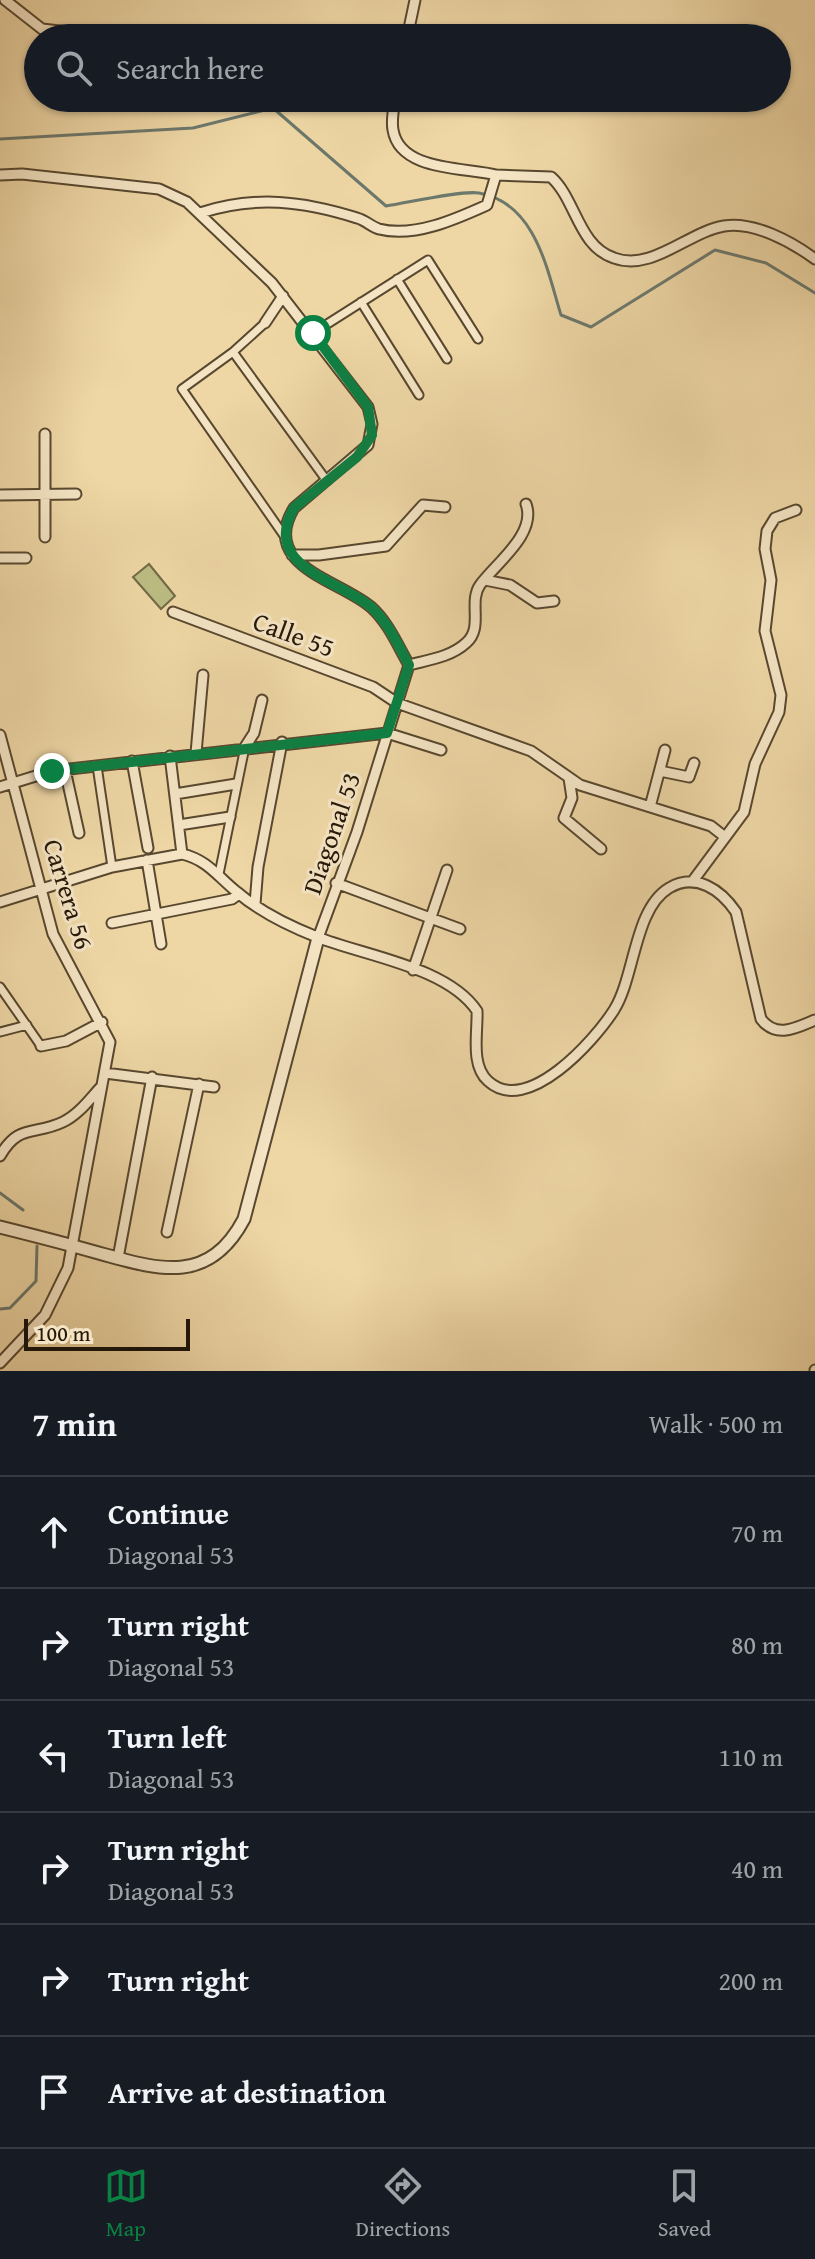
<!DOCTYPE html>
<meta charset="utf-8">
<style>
:root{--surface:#171b24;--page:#242831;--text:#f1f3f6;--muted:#9ea1a6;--line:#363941;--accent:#0b8043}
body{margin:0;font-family:"Gentium Book Plus",serif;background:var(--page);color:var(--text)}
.scale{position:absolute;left:24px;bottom:20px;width:166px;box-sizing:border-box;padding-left:8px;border:4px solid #261808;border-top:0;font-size:22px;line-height:28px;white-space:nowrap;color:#261808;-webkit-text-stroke:6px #f4e4c4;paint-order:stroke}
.stop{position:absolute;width:24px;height:24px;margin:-18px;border:6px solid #0b8043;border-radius:50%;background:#fff}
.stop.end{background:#0b8043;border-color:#fff;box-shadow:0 2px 8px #0008}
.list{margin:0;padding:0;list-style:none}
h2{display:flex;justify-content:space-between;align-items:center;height:104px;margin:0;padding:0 32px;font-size:34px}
h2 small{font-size:26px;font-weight:400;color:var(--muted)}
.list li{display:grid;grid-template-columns:52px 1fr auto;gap:24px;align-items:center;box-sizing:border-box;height:112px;padding:0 32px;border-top:2px solid var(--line)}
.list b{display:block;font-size:30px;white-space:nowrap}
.list p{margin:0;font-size:26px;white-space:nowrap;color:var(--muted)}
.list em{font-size:26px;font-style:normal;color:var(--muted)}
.icon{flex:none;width:44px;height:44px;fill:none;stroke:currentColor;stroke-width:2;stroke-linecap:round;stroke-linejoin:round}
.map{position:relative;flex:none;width:815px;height:1371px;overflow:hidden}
.search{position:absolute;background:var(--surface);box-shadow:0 2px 6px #0004;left:24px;right:24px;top:24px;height:88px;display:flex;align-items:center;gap:20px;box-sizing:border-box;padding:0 28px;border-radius:44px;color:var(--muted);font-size:30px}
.sheet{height:776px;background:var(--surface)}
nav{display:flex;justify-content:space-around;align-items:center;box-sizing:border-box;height:112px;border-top:2px solid var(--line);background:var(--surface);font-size:22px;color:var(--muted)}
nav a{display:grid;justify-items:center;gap:4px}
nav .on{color:var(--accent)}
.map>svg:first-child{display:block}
.green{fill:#bcbd83;stroke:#716a46;stroke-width:2}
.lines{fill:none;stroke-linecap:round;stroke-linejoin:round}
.stream{stroke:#6c786c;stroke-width:3}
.pedestrian-casing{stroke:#58482f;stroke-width:11}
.minor-casing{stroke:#58482f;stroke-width:13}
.tertiary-casing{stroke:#58482f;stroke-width:15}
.pedestrian{stroke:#f4e4c4;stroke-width:7}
.minor{stroke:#f4e4c4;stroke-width:9}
.tertiary{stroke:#f4e4c4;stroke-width:11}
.route{stroke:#0b8043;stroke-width:10}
.labels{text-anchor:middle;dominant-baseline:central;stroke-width:6;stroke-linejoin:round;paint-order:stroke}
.street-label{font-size:26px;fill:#261808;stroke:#f4e4c4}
</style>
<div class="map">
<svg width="815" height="1371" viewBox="0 0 815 1371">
<rect width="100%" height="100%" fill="#eed6a5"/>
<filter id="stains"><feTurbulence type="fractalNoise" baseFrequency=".0025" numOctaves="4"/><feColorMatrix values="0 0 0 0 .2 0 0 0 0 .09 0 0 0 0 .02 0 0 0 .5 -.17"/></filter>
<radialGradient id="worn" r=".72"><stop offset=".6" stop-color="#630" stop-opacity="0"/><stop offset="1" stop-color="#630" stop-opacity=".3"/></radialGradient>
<!-- green -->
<path class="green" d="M149,564L175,596L161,609L133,577Z"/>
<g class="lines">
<!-- stream -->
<path class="stream" d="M0,139L193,128L273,108L386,206C407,203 461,190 479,193C536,203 547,270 561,315L591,327L715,250L766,263L815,293
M0,1193L23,1210
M0,1309L10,1308L36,1281L37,1246"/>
<!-- pedestrian casing -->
<g class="pedestrian-casing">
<path id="pedestrian" d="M397,279L447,359
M361,302L419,395
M265,323L233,352L182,389L285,537
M313,333L428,260L478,339
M233,352L327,481
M97,766L112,867
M219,874L245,747
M0,987L41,1046
M0,1032L27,1025"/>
</g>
<!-- minor casing -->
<g class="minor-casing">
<path id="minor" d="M5,0L42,29L121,38
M357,38L374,32L381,38
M407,38L415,0
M0,175L22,174L159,189L187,202L272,283L368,407L372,424L368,445L294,508C259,566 340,580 371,607C388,622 398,646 409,665L357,832L318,938
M496,175L551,177C576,199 578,246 614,258C652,272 688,232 724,226C754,221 792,242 815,259
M200,213C255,195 303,201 357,218C365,220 372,227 379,229C414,238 456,219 487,205L496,175C466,167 400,172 393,130C391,120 394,107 395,98
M265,323L283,296
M0,495L76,494
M45,537V434
M292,555H319L386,546L423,505L445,507
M0,558H26
M485,580L510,585L537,603L554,601
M173,612L373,687L397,703L531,751L580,785L711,826L725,837
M409,665C428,660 451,657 466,643C484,628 468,602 480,585C496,563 537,534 526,504
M0,735L53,934L110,1042L68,1268L45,1315L0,1363
M245,747L254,733L262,700
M196,753L203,675
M170,756L182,854
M132,761L148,848
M65,770L79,833
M660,771L689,777L694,763
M569,778L572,798L564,818L601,849
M0,787L52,771L387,733L441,750
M175,794L236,784
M650,807L665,750
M179,825L230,817
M147,860L161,944
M692,882L744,812L755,764L779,712L781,695L765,631L771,580L765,549L767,531L775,518L796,510
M336,883L460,929
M0,902L112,867L182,854C208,860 218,877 237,892C260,912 289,926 317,937C365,956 448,967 477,1011C478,1032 470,1065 488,1081C527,1117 595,1040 614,1010C635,977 634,909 669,888C696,872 721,890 736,912L761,1019C776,1039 796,1028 815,1020
M255,904L258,867L282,742
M112,923L232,899L239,894
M413,970L447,870
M41,1046L66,1041L102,1022
M105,1073L214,1087
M0,1156C19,1123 34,1136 63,1122C78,1115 89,1100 100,1088
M167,1232L199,1084
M118,1258L152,1077
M815,1371V1370"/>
</g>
<!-- tertiary casing -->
<g class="tertiary-casing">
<path id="tertiary" d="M0,1227C32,1235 64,1243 95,1252C157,1269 208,1287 244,1219L318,938"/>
</g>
<!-- pedestrian -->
<use href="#pedestrian" class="pedestrian"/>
<!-- minor -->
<use href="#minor" class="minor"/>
<!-- tertiary -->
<use href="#tertiary" class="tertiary"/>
</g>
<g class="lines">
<!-- route -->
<path class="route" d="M52,771L387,733L409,665C398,645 388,622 371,607C340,580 260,567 294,508L357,457L372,435L368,407L313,333"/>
</g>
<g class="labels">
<!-- street labels -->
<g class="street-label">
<text transform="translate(294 634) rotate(20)">Calle 55</text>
<text transform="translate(331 833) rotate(-71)">Diagonal 53</text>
<text transform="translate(69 894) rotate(73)">Carrera 56</text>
</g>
</g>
<rect width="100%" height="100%" filter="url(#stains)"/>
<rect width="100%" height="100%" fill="url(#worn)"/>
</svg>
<div class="scale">100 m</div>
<div class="stop" style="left:313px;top:333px"></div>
<div class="stop end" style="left:52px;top:771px"></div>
<div class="search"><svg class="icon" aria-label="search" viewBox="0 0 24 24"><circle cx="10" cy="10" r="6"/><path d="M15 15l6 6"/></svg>Search here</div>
</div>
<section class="sheet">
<h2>7 min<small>Walk · 500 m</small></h2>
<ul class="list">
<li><svg class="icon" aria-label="ahead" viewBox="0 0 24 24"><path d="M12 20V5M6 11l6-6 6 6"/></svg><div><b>Continue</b><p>Diagonal 53</p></div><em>70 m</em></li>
<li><svg class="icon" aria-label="right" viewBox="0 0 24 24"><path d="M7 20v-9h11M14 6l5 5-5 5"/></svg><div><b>Turn right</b><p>Diagonal 53</p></div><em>80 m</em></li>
<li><svg class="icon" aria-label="left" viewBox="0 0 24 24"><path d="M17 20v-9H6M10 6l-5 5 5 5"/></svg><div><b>Turn left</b><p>Diagonal 53</p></div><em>110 m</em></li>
<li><svg class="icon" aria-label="right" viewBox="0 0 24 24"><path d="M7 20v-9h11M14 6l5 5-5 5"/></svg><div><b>Turn right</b><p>Diagonal 53</p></div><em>40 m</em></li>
<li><svg class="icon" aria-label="right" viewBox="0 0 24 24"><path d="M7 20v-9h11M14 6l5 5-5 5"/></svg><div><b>Turn right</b></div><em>200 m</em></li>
<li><svg class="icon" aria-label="arrive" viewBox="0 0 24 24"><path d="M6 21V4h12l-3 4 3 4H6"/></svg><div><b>Arrive at destination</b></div></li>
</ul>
</section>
<nav>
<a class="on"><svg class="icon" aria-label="map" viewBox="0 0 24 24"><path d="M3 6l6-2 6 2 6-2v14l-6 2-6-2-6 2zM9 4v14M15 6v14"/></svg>Map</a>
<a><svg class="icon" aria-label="directions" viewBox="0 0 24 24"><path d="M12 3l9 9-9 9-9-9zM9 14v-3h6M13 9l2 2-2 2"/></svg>Directions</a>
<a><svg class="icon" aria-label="saved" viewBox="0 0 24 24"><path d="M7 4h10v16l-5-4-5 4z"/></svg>Saved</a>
</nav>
